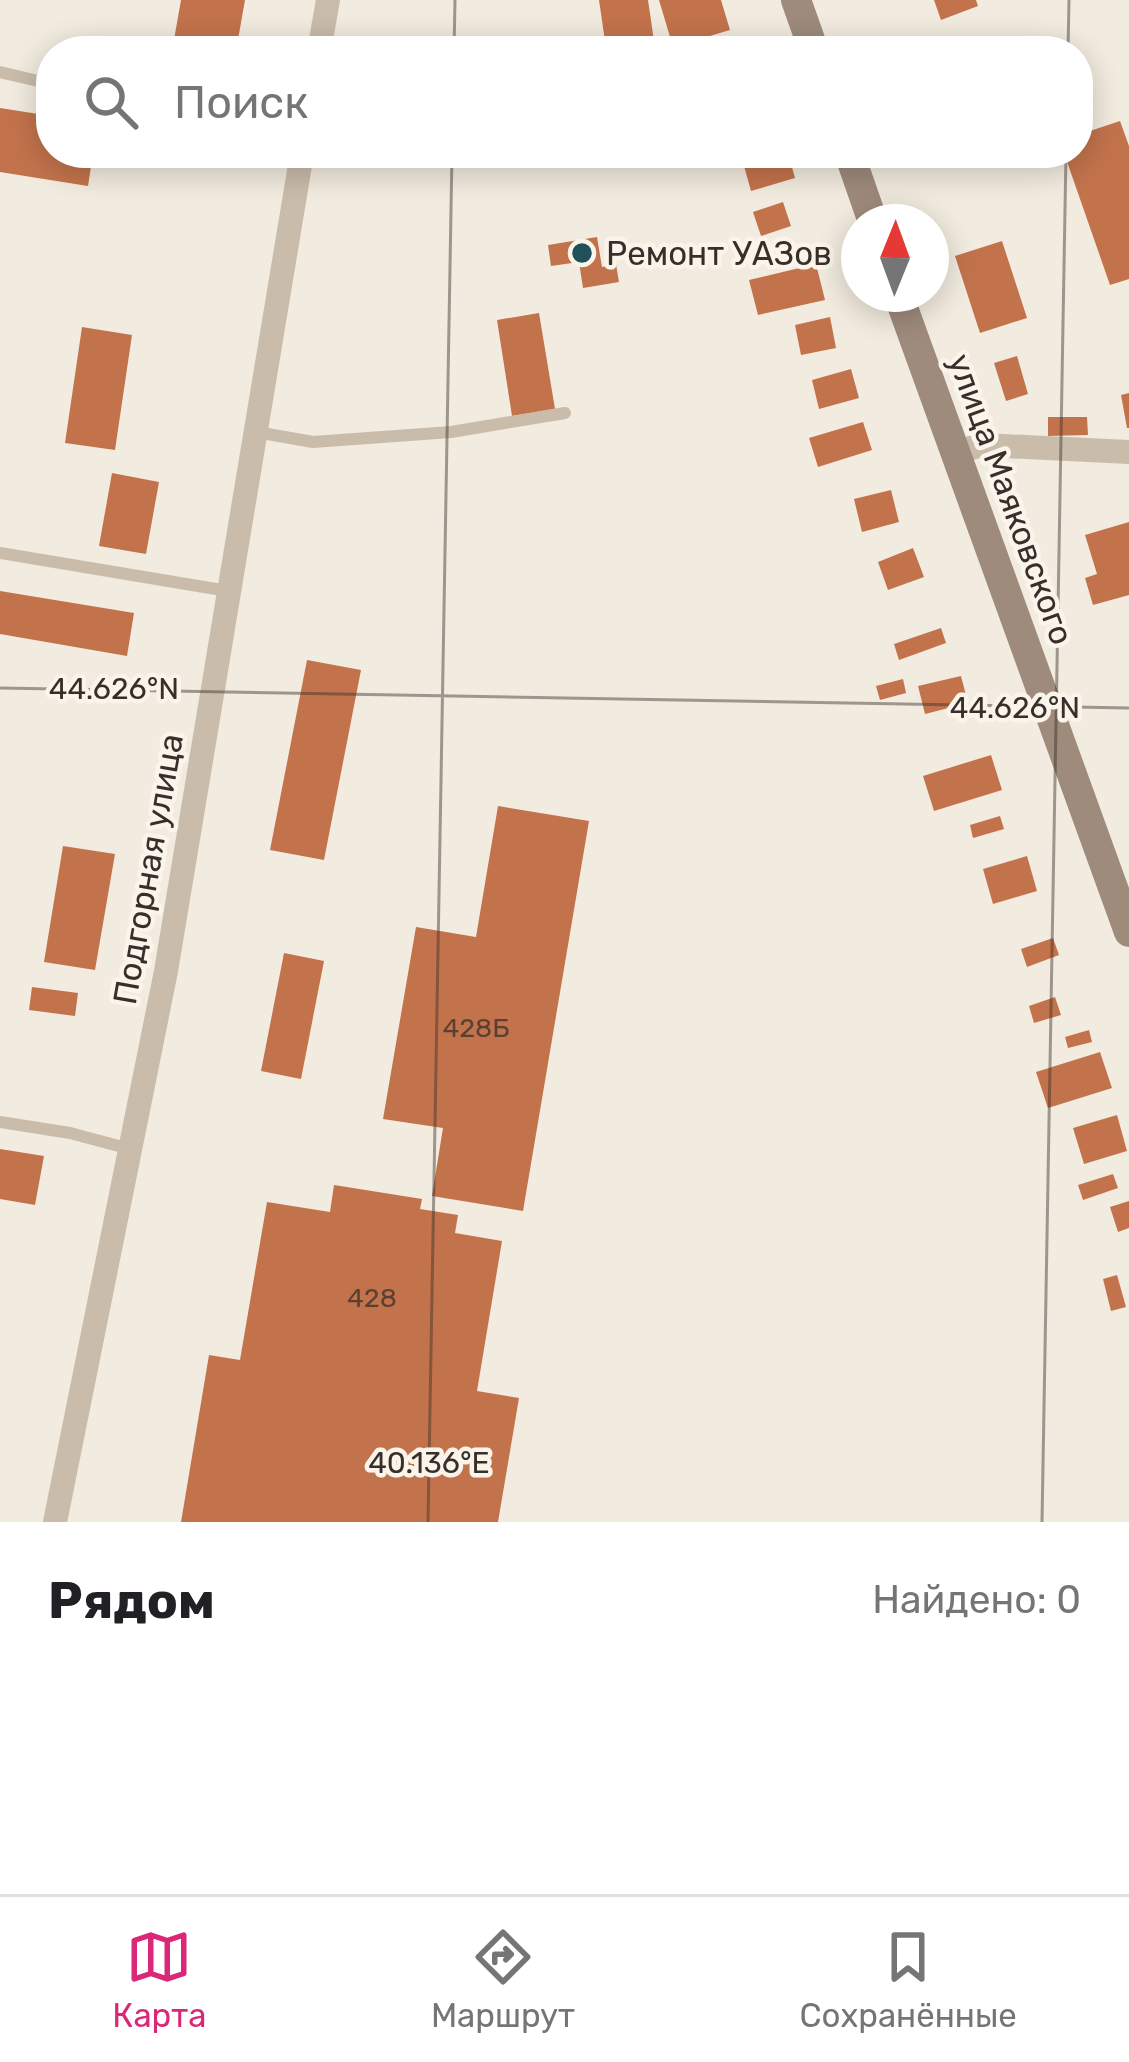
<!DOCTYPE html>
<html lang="ru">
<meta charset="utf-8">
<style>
:root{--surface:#fff;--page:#f2f2f2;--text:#202124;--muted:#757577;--line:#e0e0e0;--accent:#db2777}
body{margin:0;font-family:Rubik,sans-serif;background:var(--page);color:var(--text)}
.compass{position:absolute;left:841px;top:204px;width:108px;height:108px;border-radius:50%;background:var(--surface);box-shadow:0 6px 30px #0003;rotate:1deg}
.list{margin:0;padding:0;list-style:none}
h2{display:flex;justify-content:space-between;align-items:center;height:156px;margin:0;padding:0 48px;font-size:51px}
h2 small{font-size:39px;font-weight:400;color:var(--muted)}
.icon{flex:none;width:66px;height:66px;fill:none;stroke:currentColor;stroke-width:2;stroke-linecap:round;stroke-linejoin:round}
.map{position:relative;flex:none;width:1129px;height:1522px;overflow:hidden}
.search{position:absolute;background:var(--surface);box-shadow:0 6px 30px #0003;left:36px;right:36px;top:36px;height:132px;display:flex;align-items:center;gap:30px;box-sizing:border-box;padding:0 42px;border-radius:48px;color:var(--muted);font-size:45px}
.sheet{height:372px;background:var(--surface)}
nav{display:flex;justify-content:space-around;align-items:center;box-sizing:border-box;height:168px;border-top:3px solid var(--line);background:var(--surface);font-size:33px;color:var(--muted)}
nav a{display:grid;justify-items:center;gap:6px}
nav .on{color:var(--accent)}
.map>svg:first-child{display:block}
.building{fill:#c3734c}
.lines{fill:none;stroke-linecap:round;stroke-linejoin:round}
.lane{stroke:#cabcaa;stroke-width:12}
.street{stroke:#cabcaa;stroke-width:24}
.secondary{stroke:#9e8b7c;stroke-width:30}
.ticks{fill:none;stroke:#382f2a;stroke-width:3;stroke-opacity:0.45}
.poi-dot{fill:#205059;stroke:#faf4eb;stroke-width:4.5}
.labels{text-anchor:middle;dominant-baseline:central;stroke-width:9;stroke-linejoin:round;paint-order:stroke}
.number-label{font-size:27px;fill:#5b4032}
.poi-label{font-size:33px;fill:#382f2a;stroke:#faf4eb;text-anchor:start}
.street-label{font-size:33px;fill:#382f2a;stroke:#faf4eb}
.ticks-label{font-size:30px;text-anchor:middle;fill:#382f2a;stroke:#faf4eb;stroke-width:9;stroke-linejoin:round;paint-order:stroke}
</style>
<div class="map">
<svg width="1129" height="1522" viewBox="0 0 1129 1522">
<rect width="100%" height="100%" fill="#f2ebdf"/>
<!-- building -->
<path class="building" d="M181,0H245L236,51H172Z
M599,0H648L654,41L606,48Z
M659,0H721L730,30L673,47Z
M934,0H976L978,6L941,20Z
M0,108L51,116V153H93L88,186L0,172Z
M1120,121L1129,146V279L1110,285L1064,153H1078V135Z
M682,153H710V154L685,162Z
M788,153L795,178L751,191L744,166Z
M783,202L791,226L761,236L753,212Z
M597,237L602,267L616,264L619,282L583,288L579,262L551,266L548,245Z
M1002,241L1027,318L980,333L955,256Z
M816,264L825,300L758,315L749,280Z
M539,313L555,409L512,416L497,320Z
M830,317L836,348L801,355L795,325Z
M82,327L132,335L115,450L65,443Z
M1017,356L1028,394L1006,401L994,363Z
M851,369L859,398L819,409L812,380Z
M1129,393V428H1127L1121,395Z
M1048,417H1087L1088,435L1048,436Z
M863,422L872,450L818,467L809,438Z
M112,473L159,482L146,554L99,546Z
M891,490L899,522L862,532L854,499Z
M1129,522V595L1093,605L1085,578L1097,574L1085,535Z
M913,548L924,577L888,590L878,562Z
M0,591L134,613L127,656L0,634Z
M941,628L946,643L899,660L894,644Z
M307,660L361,670L324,860L270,850Z
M961,676L968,703L925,714L918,686Z
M903,679L906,693L880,700L876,686Z
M991,755L1002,790L934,811L923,776Z
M498,806L589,821L523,1211L432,1196L443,1128L383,1119L416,927L476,937Z
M1000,816L1004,829L973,838L970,825Z
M63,846L115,854L95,970L44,962Z
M1027,856L1037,891L993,904L983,869Z
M1053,938L1059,955L1027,967L1021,949Z
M284,953L324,961L301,1079L261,1071Z
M32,987L78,993L75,1016L29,1010Z
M1055,997L1061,1015L1034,1023L1029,1006Z
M1089,1030L1092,1042L1068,1048L1065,1037Z
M1100,1052L1112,1088L1048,1108L1036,1072Z
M1117,1115L1127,1151L1084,1164L1073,1128Z
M0,1149L44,1156L35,1205L0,1199Z
M1113,1174L1118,1188L1083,1200L1078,1185Z
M334,1185L422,1199L420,1209L458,1215L455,1233L502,1241L477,1391L519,1398L498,1522H181L209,1355L240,1360L267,1202L330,1212Z
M1129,1201V1228L1118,1232L1110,1207Z
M1117,1275L1126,1307L1111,1311L1103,1279Z"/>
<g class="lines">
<!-- lane -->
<path class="lane" d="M0,72L51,84
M256,432L313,442L451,432L565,413
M0,553L228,591
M0,1122L70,1133L130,1149"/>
<!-- street -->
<path class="street" d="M319,51L328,0
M955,452L983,445L1129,452
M55,1522L166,971L302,153"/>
<!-- secondary -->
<path class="secondary" d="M796,0L814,51
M849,153L873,222
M898,294L1129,932"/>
</g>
<!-- ticks -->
<path class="ticks" d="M454,51L455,0M1068,51L1069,0M0,688L1129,708M428,1522L452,153M1042,1522L1066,153"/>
<!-- markers -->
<circle class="poi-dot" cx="582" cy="253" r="12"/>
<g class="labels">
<!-- number labels -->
<g class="number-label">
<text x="476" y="1028">428Б</text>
<text x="372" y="1298">428</text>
</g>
<!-- poi labels -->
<g class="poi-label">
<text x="606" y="253">Ремонт УАЗов</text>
</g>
<!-- street labels -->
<g class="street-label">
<text transform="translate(1011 499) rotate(70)">улица Маяковского</text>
<text transform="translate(148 869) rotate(-80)">Подгорная улица</text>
</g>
</g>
<g class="ticks-label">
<text x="114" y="699">44.626°N</text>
<text x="1015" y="718">44.626°N</text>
<text x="429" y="1473">40.136°E</text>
</g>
</svg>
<svg class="compass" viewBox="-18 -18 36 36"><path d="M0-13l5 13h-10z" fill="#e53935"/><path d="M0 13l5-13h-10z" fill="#757577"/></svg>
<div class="search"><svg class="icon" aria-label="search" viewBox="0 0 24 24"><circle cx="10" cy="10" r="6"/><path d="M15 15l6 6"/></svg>Поиск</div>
</div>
<section class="sheet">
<h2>Рядом<small>Найдено: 0</small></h2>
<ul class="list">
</ul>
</section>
<nav>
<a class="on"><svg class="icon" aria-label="map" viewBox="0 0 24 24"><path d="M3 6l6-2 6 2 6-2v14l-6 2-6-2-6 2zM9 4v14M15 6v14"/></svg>Карта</a>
<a><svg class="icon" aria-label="directions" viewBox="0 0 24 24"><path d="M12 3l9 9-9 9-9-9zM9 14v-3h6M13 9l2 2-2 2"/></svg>Маршрут</a>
<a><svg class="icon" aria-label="saved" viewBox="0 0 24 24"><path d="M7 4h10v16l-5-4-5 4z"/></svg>Сохранённые</a>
</nav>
